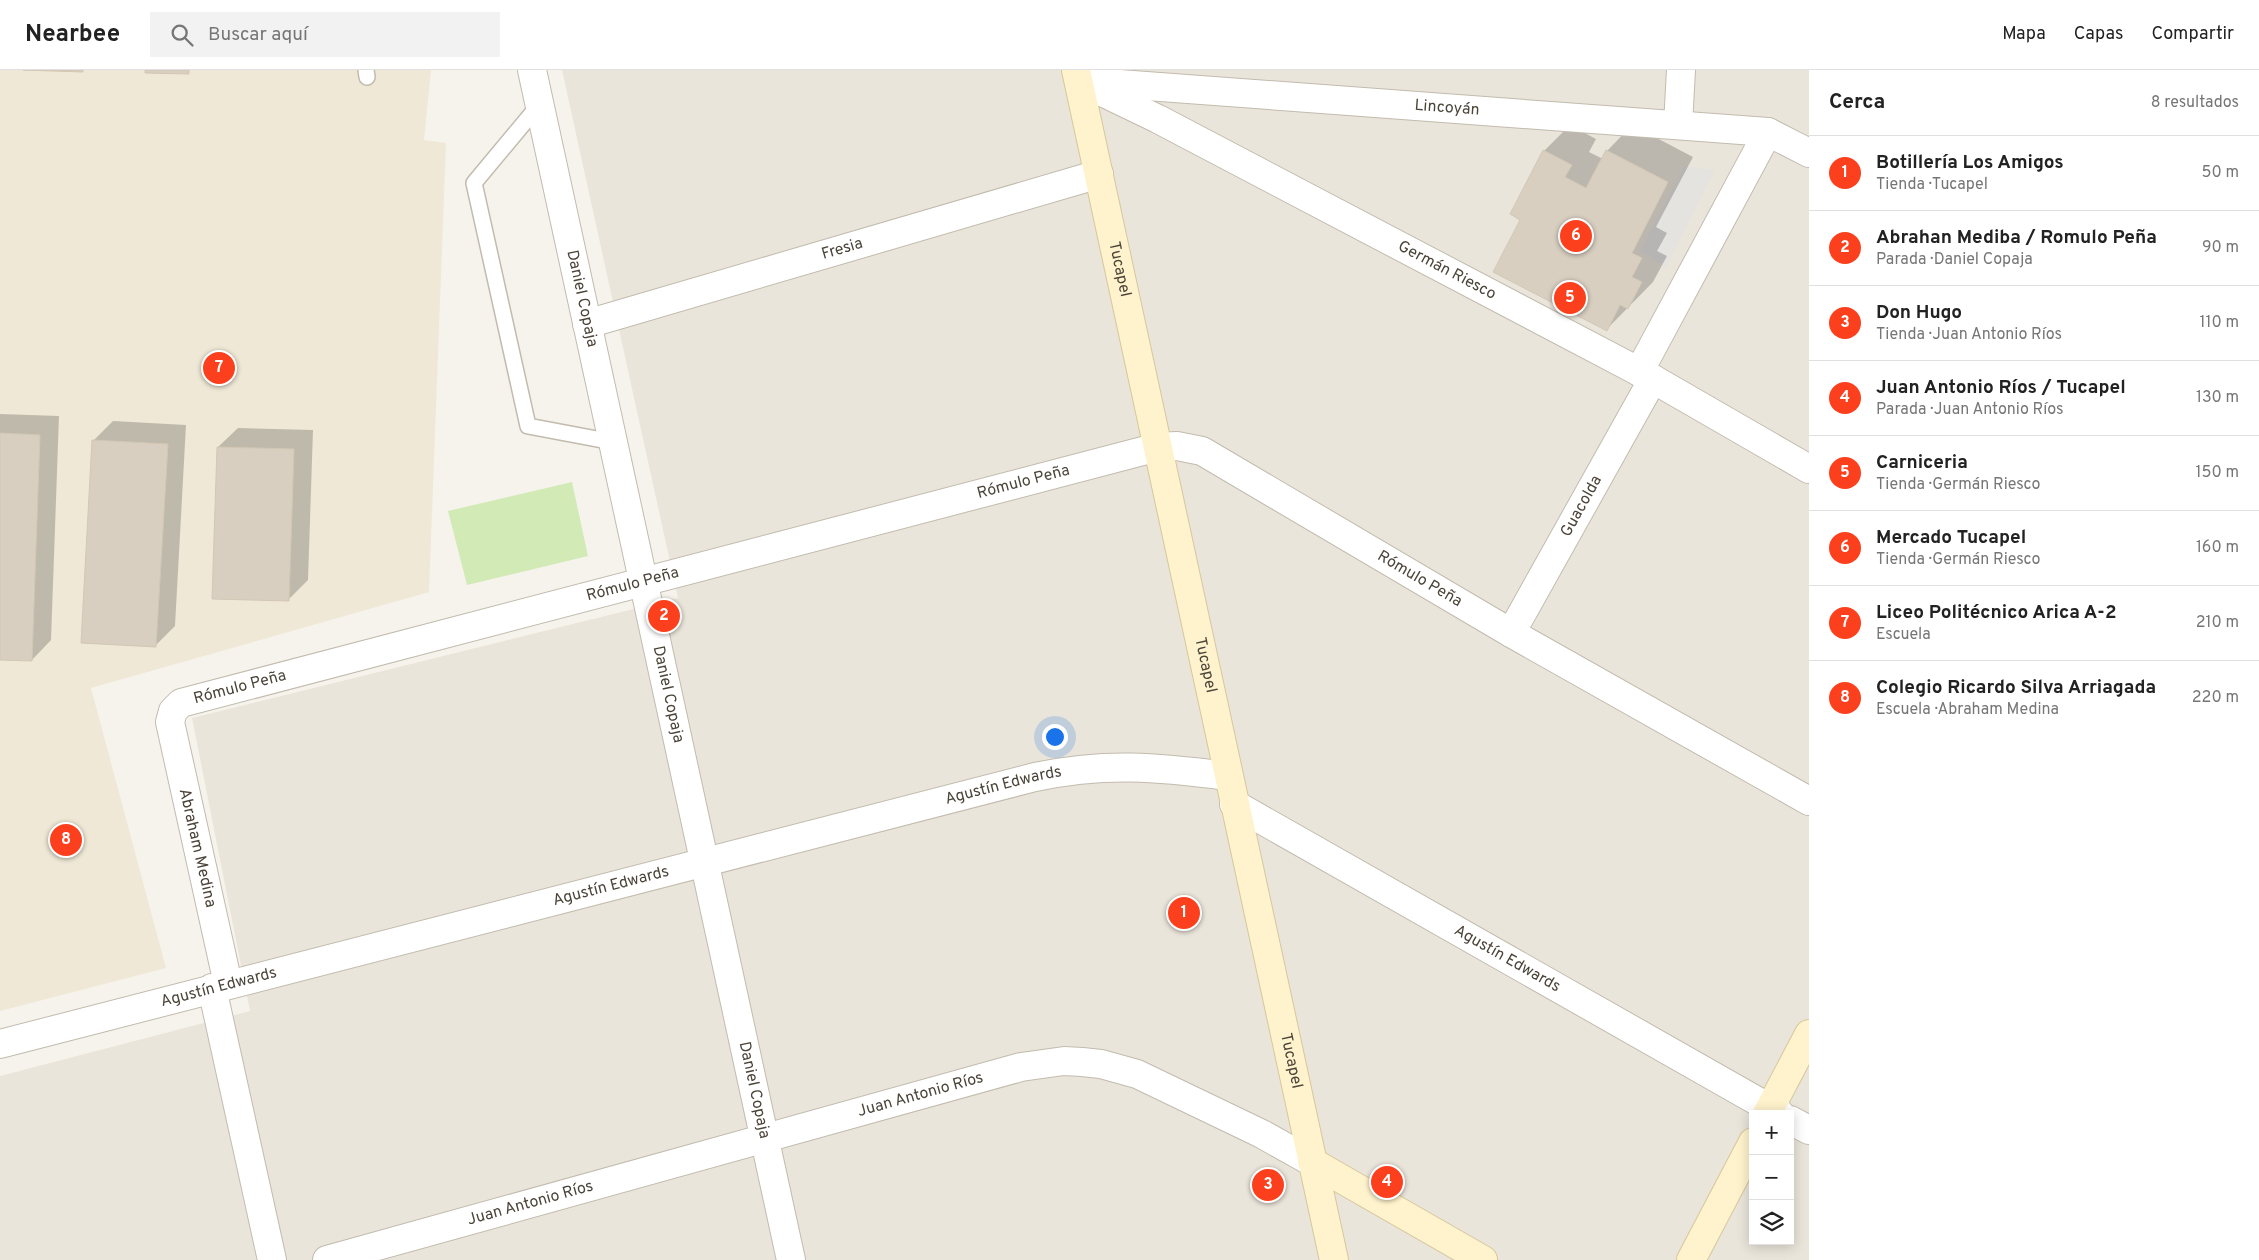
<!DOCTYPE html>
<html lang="es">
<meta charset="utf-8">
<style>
:root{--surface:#fff;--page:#f2f2f2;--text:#222;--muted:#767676;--line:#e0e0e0;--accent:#fc3f1d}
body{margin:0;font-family:Overpass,sans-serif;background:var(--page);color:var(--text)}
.controls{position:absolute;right:15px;bottom:15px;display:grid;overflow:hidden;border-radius:0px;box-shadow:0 2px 12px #0003}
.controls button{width:45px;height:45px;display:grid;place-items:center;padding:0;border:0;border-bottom:1px solid var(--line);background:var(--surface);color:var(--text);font:25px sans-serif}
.you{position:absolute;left:1054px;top:666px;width:18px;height:18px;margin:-12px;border:4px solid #fff;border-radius:50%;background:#1a73e8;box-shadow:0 0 0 8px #1a73e833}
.badge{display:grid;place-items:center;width:32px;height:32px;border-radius:50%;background:var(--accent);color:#fff;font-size:16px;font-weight:700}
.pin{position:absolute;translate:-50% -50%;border:2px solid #fff;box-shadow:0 1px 5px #0006}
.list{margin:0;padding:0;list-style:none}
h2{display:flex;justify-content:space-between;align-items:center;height:65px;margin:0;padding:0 20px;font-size:21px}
h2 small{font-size:16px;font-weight:400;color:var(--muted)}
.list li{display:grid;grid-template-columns:32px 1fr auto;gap:15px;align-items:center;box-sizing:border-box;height:75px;padding:0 20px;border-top:1px solid var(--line)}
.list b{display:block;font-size:19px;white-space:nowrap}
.list p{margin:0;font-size:16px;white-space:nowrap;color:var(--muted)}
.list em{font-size:16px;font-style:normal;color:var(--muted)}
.icon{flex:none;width:28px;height:28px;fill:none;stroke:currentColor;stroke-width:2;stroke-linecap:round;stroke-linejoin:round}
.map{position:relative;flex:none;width:1809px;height:1190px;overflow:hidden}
header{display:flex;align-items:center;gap:30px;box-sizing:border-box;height:70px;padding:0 25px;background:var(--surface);border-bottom:1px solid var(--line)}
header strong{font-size:24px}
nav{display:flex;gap:28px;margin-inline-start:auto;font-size:18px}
.search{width:350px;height:45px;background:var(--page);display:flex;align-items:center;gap:12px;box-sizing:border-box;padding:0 18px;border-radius:0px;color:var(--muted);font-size:19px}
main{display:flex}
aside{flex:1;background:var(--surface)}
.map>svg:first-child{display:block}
.residential{fill:#eae5da;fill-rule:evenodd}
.education{fill:#efe8d6}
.green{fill:#d2eab5}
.parking{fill:#e5e3e0}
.shadow{fill:#0003}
.building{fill:#d8cfc1;stroke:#d3c7b4}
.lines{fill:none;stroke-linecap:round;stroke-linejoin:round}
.service-casing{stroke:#c2bbae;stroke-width:18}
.minor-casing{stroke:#c2bbae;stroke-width:30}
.tertiary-casing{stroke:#c2bbae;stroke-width:30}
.secondary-casing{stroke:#d6c79b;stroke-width:30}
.service{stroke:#fff;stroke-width:15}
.minor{stroke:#fff;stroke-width:28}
.tertiary{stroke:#fff;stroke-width:28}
.secondary{stroke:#fff3cd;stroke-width:28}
.labels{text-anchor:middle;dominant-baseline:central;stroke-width:4;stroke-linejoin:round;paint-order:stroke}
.street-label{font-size:16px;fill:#4b4439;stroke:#fff}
</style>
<header>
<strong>Nearbee</strong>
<div class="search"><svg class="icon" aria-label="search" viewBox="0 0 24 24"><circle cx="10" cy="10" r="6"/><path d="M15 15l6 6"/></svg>Buscar aquí</div>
<nav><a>Mapa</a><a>Capas</a><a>Compartir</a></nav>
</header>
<main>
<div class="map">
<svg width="1809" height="1190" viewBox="0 0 1809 1190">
<rect width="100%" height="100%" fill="#f6f3ec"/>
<!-- residential -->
<path class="residential" d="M562,0H1809V1190H0V1006L250,941L192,648L678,528ZM1753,1044H1790V1171H1753Z"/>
<!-- education -->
<path class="education" d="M0,0H431L424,70L446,73L429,522L91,618L166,898L0,941Z"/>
<!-- green -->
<path class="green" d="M572,412L588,486L467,515L448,441Z"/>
<!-- parking -->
<path class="parking" d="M1685,96L1715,100L1666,197L1640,181Z"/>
<!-- shadow -->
<path class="shadow" d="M1570,55L1596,69L1589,82L1603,89L1607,81L1632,55L1693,87L1656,157L1667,163L1657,181L1667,186L1653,212L1607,259L1522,149L1544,81Z
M0,344L59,346L51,570L32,590L0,588Z
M113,351L186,355L175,556L155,576L93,371Z
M238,358L313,360L308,510L288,530L218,377Z"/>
<!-- building -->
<path class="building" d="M23,0H83V2Z
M145,0H189V4L145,3Z
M1543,80L1572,95L1565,107L1586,118L1606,80L1668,112L1632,183L1642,188L1632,207L1642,212L1628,239L1620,235L1607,261L1493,202L1520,150L1510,144Z
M0,363L40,365L32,591L0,590Z
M92,370L168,374L156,577L81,573Z
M217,377L294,379L289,531L212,529Z"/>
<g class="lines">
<!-- service casing -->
<g class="service-casing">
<path id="service" d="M366,0L367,7
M539,35L474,113L528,356L613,372"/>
</g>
<!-- minor casing -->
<g class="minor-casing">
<g id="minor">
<path id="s1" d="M532,0L791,1190"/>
<path id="s2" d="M1079,11L1768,62L1809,83"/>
<path d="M1678,55L1681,0"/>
<path id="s3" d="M587,254L1099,104"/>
<path d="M1639,302L1768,62"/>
<path id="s4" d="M1511,563L1653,309"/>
<path id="s5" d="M1234,734L1780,1044"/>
<path id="s6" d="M228,914L170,652L173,641L181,633L1158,377L1177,376L1202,381L1511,563L1809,731"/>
<path d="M212,918L272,1190"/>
<path id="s7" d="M0,974L1035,707C1106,692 1157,697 1228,706"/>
<path d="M1790,1050L1809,1060"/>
<path id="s8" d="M327,1190L1021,997L1064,991L1082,992L1101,994L1137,1004L1262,1064L1312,1092"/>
</g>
</g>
<!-- tertiary casing -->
<g class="tertiary-casing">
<g id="tertiary">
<path id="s9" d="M1079,11L1158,49L1653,309L1809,399"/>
</g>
</g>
<!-- secondary casing -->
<g class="secondary-casing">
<g id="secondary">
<path id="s10" d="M1076,0L1334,1190"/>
<path d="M1767,1044L1809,964"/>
<path d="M1312,1092L1483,1190"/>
<path d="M1691,1190L1753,1072"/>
</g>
</g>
<!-- service -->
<use href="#service" class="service"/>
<!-- minor -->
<use href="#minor" class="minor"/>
<!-- tertiary -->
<use href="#tertiary" class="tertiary"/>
<!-- secondary -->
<use href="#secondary" class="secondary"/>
</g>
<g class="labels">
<!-- street labels -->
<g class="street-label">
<text stroke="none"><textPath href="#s2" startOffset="369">Lincoyán</textPath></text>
<text stroke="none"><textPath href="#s3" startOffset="266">Fresia</textPath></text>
<text stroke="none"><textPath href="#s10" startOffset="204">Tucapel</textPath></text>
<text stroke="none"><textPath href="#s9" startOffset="414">Germán Riesco</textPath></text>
<text stroke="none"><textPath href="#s1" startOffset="234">Daniel Copaja</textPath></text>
<text stroke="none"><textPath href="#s6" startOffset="1162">Rómulo Peña</textPath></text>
<text stroke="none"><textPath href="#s4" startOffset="145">Guacolda</textPath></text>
<text stroke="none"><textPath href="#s6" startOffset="1598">Rómulo Peña</textPath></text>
<text stroke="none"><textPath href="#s6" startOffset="758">Rómulo Peña</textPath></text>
<text stroke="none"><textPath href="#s10" startOffset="609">Tucapel</textPath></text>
<text stroke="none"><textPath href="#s6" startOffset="352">Rómulo Peña</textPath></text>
<text stroke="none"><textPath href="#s1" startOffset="639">Daniel Copaja</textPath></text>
<text stroke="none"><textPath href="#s7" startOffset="1036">Agustín Edwards</textPath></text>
<text transform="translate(197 778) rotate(77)">Abraham Medina</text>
<text stroke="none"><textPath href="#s7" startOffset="631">Agustín Edwards</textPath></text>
<text stroke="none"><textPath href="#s5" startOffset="314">Agustín Edwards</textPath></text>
<text stroke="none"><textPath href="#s7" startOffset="226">Agustín Edwards</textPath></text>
<text stroke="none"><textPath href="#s10" startOffset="1014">Tucapel</textPath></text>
<text stroke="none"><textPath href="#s1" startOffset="1044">Daniel Copaja</textPath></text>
<text stroke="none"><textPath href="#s8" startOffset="616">Juan Antonio Ríos</textPath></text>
<text stroke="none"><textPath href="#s8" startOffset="211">Juan Antonio Ríos</textPath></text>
</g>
</g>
</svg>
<div class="controls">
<button>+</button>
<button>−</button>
<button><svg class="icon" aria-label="layers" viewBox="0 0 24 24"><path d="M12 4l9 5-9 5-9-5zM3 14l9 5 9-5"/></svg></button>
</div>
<div class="you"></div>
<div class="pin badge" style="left:1184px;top:843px">1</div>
<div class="pin badge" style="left:664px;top:546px">2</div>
<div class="pin badge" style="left:1268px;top:1115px">3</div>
<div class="pin badge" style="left:1387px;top:1112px">4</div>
<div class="pin badge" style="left:1570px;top:228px">5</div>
<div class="pin badge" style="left:1576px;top:166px">6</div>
<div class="pin badge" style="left:219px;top:298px">7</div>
<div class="pin badge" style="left:66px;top:770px">8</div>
</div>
<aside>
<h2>Cerca<small>8 resultados</small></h2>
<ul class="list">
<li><span class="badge">1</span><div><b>Botillería Los Amigos</b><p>Tienda · Tucapel</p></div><em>50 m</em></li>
<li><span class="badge">2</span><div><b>Abrahan Mediba / Romulo Peña</b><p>Parada · Daniel Copaja</p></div><em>90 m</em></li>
<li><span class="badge">3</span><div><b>Don Hugo</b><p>Tienda · Juan Antonio Ríos</p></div><em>110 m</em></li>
<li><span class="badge">4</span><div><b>Juan Antonio Ríos / Tucapel</b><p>Parada · Juan Antonio Ríos</p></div><em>130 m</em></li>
<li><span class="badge">5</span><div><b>Carniceria</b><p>Tienda · Germán Riesco</p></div><em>150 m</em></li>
<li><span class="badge">6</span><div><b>Mercado Tucapel</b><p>Tienda · Germán Riesco</p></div><em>160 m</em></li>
<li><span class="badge">7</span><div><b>Liceo Politécnico Arica A-2</b><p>Escuela</p></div><em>210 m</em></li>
<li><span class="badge">8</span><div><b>Colegio Ricardo Silva Arriagada</b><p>Escuela · Abraham Medina</p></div><em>220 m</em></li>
</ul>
</aside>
</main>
